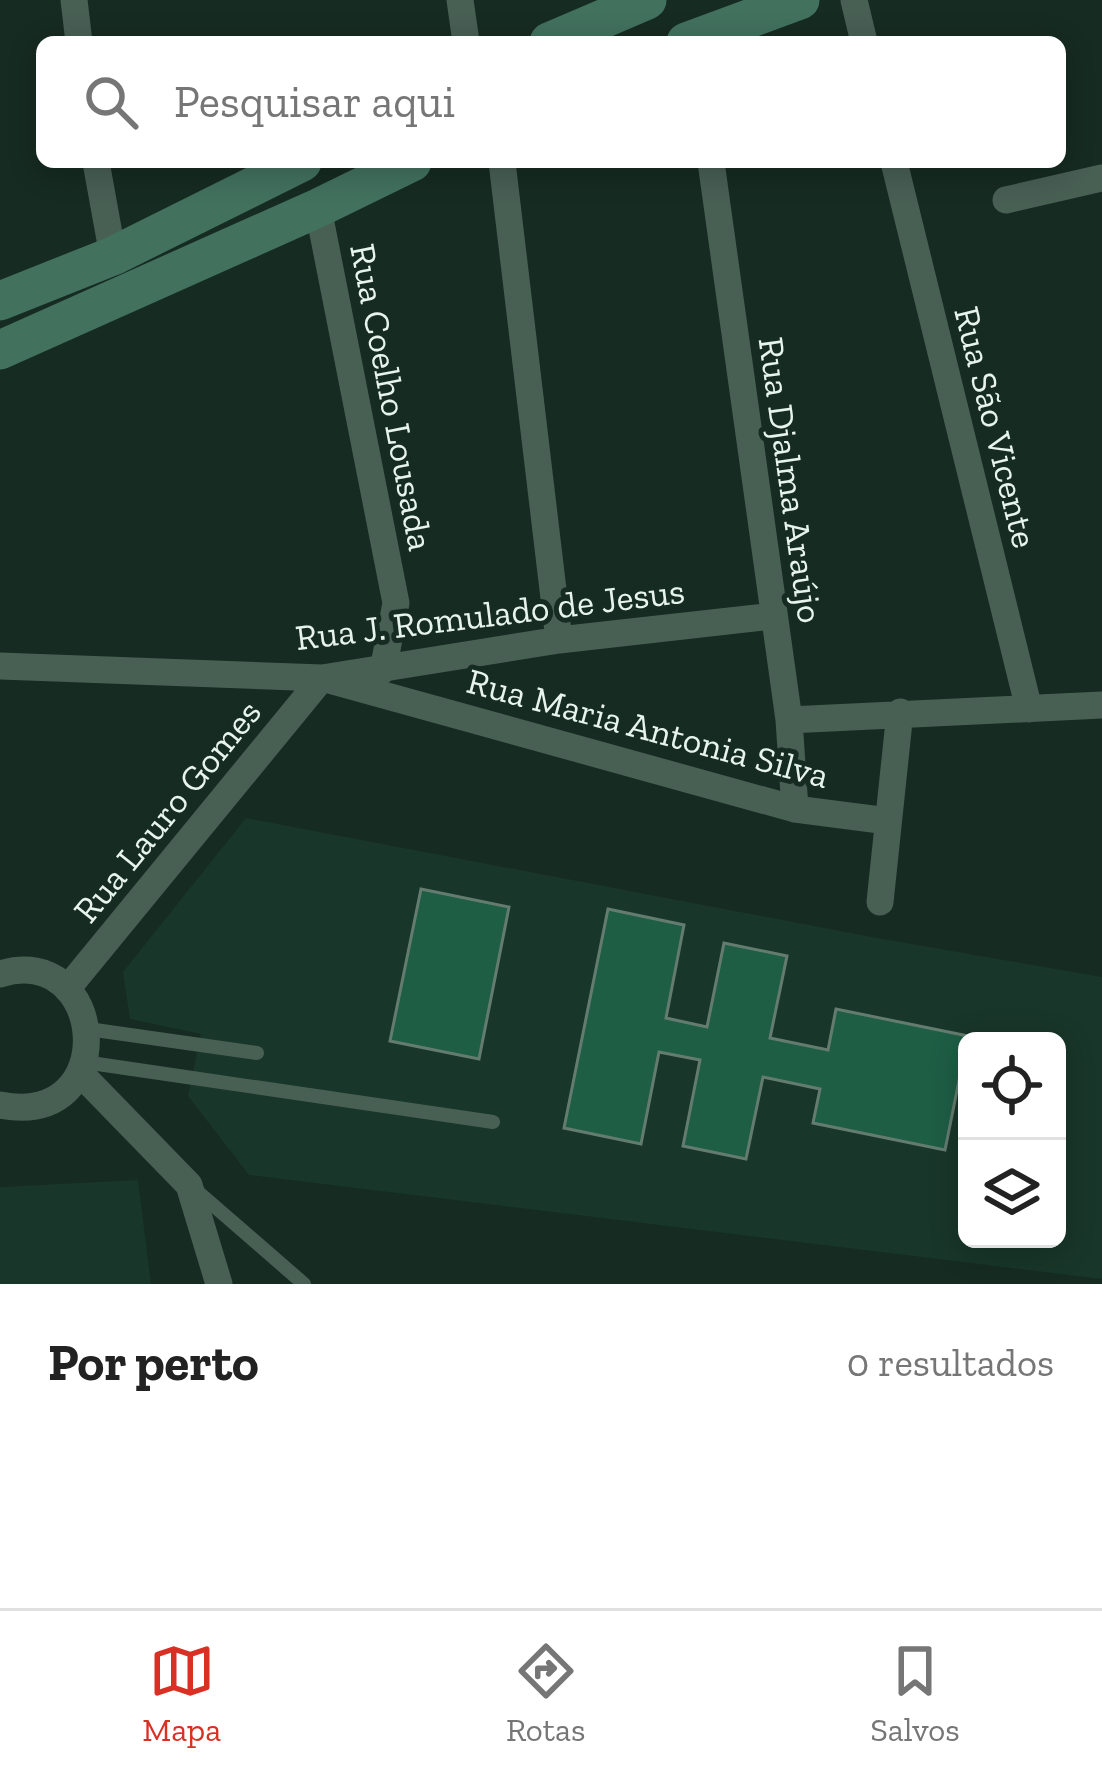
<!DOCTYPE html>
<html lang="pt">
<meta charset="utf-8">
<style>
:root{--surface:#fff;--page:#f2f2f2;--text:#222;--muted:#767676;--line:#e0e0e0;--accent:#d93025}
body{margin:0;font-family:"Zilla Slab",serif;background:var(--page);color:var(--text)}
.controls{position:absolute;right:36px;bottom:36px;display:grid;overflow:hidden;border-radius:18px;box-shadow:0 6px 30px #0003}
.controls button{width:108px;height:108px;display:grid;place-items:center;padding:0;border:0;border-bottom:3px solid var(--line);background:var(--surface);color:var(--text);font:60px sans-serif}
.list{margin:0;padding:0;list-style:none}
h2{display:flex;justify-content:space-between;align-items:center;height:156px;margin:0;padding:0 48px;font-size:51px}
h2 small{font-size:39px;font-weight:400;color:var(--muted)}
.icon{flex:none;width:66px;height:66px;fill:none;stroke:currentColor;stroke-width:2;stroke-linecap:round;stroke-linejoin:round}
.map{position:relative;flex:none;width:1102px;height:1284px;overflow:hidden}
.search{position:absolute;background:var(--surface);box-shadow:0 6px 30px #0003;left:36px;right:36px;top:36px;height:132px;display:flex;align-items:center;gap:30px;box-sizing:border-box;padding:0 42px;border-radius:18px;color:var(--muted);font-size:45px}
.sheet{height:324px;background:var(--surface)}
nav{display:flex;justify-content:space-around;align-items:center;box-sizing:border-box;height:168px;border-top:3px solid var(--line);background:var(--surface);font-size:33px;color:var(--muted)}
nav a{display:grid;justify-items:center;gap:6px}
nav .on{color:var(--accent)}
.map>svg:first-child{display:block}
.built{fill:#183629;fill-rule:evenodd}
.building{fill:#1e5e45;stroke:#647c70;stroke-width:3}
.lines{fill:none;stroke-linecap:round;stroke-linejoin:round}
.lane{stroke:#485f54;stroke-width:14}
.street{stroke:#485f54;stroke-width:27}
.secondary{stroke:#42715e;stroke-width:39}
.labels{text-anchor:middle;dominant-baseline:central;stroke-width:10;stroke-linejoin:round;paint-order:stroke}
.street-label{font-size:36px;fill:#e6f4ed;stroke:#162b22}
</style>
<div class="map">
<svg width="1102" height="1284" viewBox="0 0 1102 1284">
<rect width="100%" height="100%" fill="#162b22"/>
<!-- built -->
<path class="built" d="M246,818L872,937L1102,977V1279L249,1175L188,1096L201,1034L130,1019L123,972ZM967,1041H1057V1239H967Z
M138,1180L151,1284H0V1187Z"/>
<!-- building -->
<path class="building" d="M421,889L509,907L479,1059L390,1041Z
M608,909L684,925L666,1018L707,1027L724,943L787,956L770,1038L828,1050L836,1009L968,1036L945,1150L813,1123L820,1089L763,1077L746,1159L683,1146L700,1060L659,1052L641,1144L564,1128Z"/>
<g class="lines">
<!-- lane -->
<path class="lane" d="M88,1029L257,1053
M84,1062L493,1122
M198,1192L304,1284"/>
<!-- street -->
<path class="street" d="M74,0L79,42
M460,0L466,42
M854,0L864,42
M96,162L113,256
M502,162L559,640
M711,162L789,720L795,809
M894,162L1029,709
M1006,200L1102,178
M318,208L396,603L383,670
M0,666L322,678L559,640L773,616
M789,720L1102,705
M880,902L900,712
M0,974C107,941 123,1129 0,1105
M67,989L322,678L795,809L888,821
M80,1073L189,1185L219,1284"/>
<!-- secondary -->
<path class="secondary" d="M549,42L647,0
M686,42L800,0
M0,301L113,256L302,162
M0,350L318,208L412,162"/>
</g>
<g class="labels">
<!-- street labels -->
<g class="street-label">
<text transform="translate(392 397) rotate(79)">Rua Coelho Lousada</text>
<text transform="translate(996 427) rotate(76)">Rua São Vicente</text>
<text transform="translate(791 480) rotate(82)">Rua Djalma Araújo</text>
<text transform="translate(490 614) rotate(-7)">Rua J. Romulado de Jesus</text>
<text transform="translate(648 728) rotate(15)">Rua Maria Antonia Silva</text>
<text transform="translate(167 811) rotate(-51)">Rua Lauro Gomes</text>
</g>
</g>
</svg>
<div class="controls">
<button><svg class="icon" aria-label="locate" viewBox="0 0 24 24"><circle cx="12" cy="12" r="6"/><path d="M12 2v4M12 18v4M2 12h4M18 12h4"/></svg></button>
<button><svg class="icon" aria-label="layers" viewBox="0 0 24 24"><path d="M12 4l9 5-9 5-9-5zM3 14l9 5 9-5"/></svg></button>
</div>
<div class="search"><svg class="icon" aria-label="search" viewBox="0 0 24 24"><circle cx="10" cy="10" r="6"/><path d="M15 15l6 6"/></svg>Pesquisar aqui</div>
</div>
<section class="sheet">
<h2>Por perto<small>0 resultados</small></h2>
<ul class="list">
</ul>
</section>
<nav>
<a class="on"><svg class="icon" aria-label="map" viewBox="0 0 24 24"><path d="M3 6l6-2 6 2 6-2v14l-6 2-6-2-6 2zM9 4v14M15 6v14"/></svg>Mapa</a>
<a><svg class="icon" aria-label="directions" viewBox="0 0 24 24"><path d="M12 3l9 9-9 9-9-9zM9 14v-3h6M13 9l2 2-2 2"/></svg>Rotas</a>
<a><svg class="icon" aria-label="saved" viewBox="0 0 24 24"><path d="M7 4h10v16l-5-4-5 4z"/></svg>Salvos</a>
</nav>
